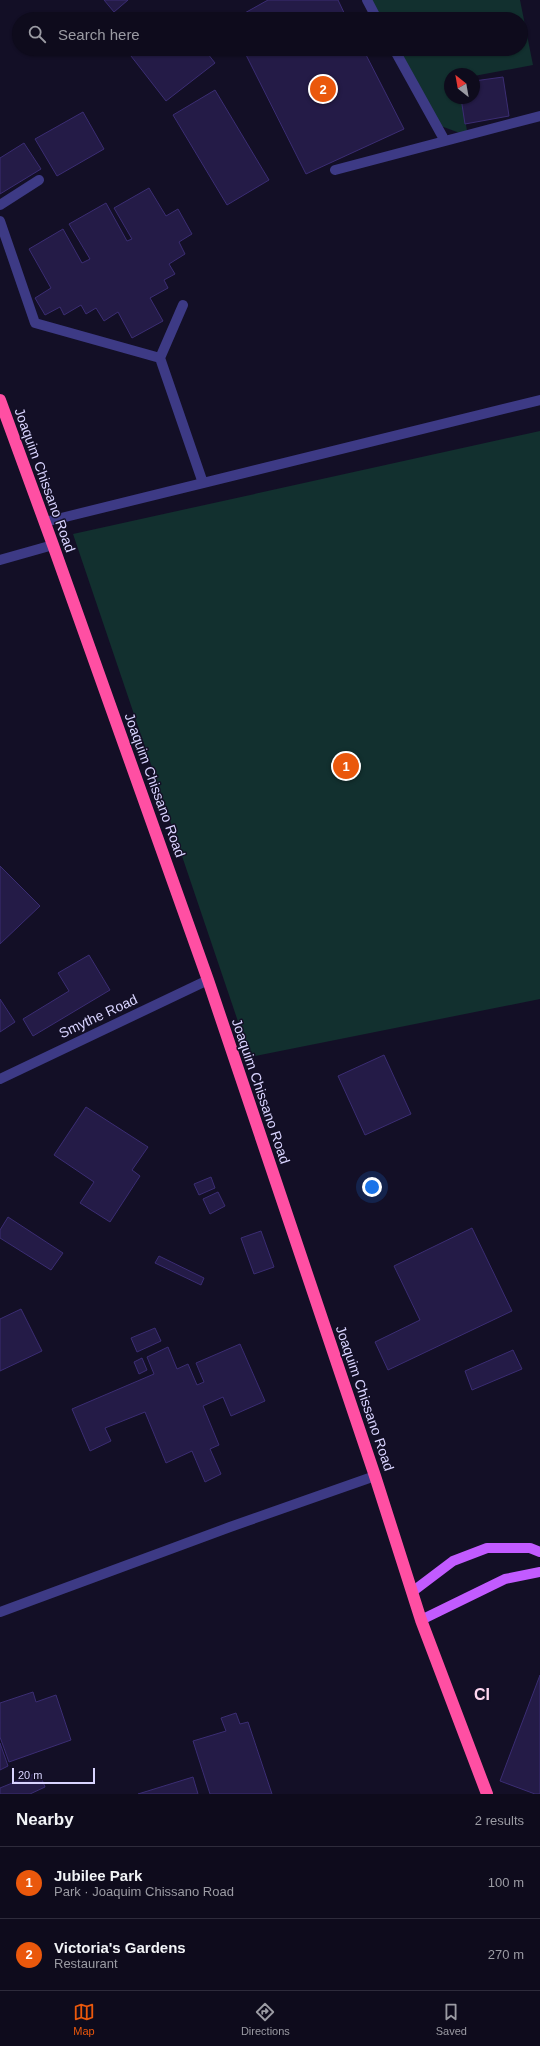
<!DOCTYPE html>
<meta charset="utf-8">
<style>
:root{--surface:#0e0b1c;--page:#171425;--text:#f1f3f6;--muted:#9b9ba3;--line:#2e2b3b;--accent:#ea580c}
body{margin:0;font-family:Arial,sans-serif;background:var(--page);color:var(--text)}
.compass{position:absolute;left:444px;top:68px;width:36px;height:36px;border-radius:50%;background:var(--surface);box-shadow:0 1px 3px #0004;rotate:329deg}
.scale{position:absolute;left:12px;bottom:10px;width:83px;box-sizing:border-box;padding-left:4px;border:2px solid #d9d4ff;border-top:0;font-size:11px;line-height:14px;white-space:nowrap;color:#d9d4ff;-webkit-text-stroke:3px #130f26;paint-order:stroke}
.you{position:absolute;left:372px;top:1187px;width:14px;height:14px;margin:-10px;border:3px solid #fff;border-radius:50%;background:#1a73e8;box-shadow:0 0 0 6px #1a73e833}
.badge{display:grid;place-items:center;width:26px;height:26px;border-radius:50%;background:var(--accent);color:#fff;font-size:13px;font-weight:700}
.pin{position:absolute;translate:-50% -50%;border:2px solid #fff;box-shadow:0 1px 4px #0006}
.list{margin:0;padding:0;list-style:none}
h2{display:flex;justify-content:space-between;align-items:center;height:52px;margin:0;padding:0 16px;font-size:17px}
h2 small{font-size:13px;font-weight:400;color:var(--muted)}
.list li{display:grid;grid-template-columns:26px 1fr auto;gap:12px;align-items:center;box-sizing:border-box;height:72px;padding:0 16px;border-top:1px solid var(--line)}
.list b{display:block;font-size:15px;white-space:nowrap}
.list p{margin:0;font-size:13px;white-space:nowrap;color:var(--muted)}
.list em{font-size:13px;font-style:normal;color:var(--muted)}
.icon{flex:none;width:22px;height:22px;fill:none;stroke:currentColor;stroke-width:2;stroke-linecap:round;stroke-linejoin:round}
.map{position:relative;flex:none;width:540px;height:1794px;overflow:hidden}
.search{position:absolute;background:var(--surface);box-shadow:0 1px 3px #0004;left:12px;right:12px;top:12px;height:44px;display:flex;align-items:center;gap:10px;box-sizing:border-box;padding:0 14px;border-radius:22px;color:var(--muted);font-size:15px}
.sheet{height:196px;background:var(--surface)}
nav{display:flex;justify-content:space-around;align-items:center;box-sizing:border-box;height:56px;border-top:1px solid var(--line);background:var(--surface);font-size:11px;color:var(--muted)}
nav a{display:grid;justify-items:center;gap:2px}
nav .on{color:var(--accent)}
.map>svg:first-child{display:block}
.green{fill:#12302f}
.building{fill:#241b47;stroke:#3b2d73}
.lines{fill:none;stroke-linecap:round;stroke-linejoin:round}
.minor{stroke:#3d3a85;stroke-width:10}
.major{stroke:#c25bff;stroke-width:10}
.highway{stroke:#ff4fa3;stroke-width:12}
.labels{text-anchor:middle;dominant-baseline:central;stroke-width:3;stroke-linejoin:round;paint-order:stroke}
.street-label{font-size:14px;fill:#d9d4ff;stroke:#130f26}
.quarter-label{font-size:16px;font-weight:bold;fill:#ffd6f0;stroke:#130f26}
</style>
<div class="map">
<svg width="540" height="1794" viewBox="0 0 540 1794">
<rect width="100%" height="100%" fill="#130f26"/>
<!-- green -->
<path class="green" d="M365,0H520L533,65L474,76V74H450V98H461L468,136L430,122L391,49H521V19H375Z
M540,431V999L250,1057L73,534Z"/>
<!-- building -->
<path class="building" d="M104,0H128L114,12Z
M268,0H338L347,19H234Z
M141,49H204L215,63L166,101L131,56Z
M243,49H363L404,129L306,174Z
M503,77L509,116L465,124L461,98H474V81Z
M215,90L269,180L227,205L173,115Z
M83,112L104,149L57,176L35,139Z
M24,143L41,169L0,194V158Z
M149,188L166,216L178,209L192,234L179,242L185,254L169,264L175,274L164,280L168,288L150,298L163,321L132,338L118,312L104,321L96,308L86,314L81,305L64,315L60,307L45,315L35,298L51,288L29,249L63,229L82,263L90,259L69,224L106,203L127,241L132,239L114,208Z
M0,866L40,906L0,944Z
M89,955L110,990L33,1036L23,1019L69,991L58,973Z
M0,999L15,1022L0,1032Z
M384,1055L411,1114L365,1135L338,1076Z
M86,1107L148,1147L132,1170L140,1176L110,1222L80,1203L94,1182L54,1155Z
M211,1177L215,1188L199,1195L194,1184Z
M218,1192L225,1206L210,1214L203,1199Z
M8,1217L63,1253L51,1270L0,1238V1230Z
M472,1228L512,1311L388,1370L375,1342L420,1320L394,1266Z
M261,1231L274,1267L254,1274L241,1238Z
M159,1256L204,1278L201,1285L155,1263Z
M21,1309L42,1351L0,1371V1319Z
M155,1328L161,1341L137,1352L131,1338Z
M240,1344L265,1401L231,1416L223,1397L203,1406L219,1445L210,1449L221,1474L205,1482L192,1451L166,1463L145,1412L105,1428L111,1441L90,1451L72,1409L154,1374L147,1357L168,1347L177,1369L188,1364L197,1385L204,1382L196,1363Z
M513,1350L522,1369L472,1390L465,1371Z
M142,1358L147,1370L139,1374L134,1362Z
M540,1675V1794H535L500,1781Z
M33,1692L36,1702L56,1695L71,1740L9,1762L0,1737V1703Z
M236,1713L240,1724L248,1722L272,1794H210L193,1741L226,1731L221,1718Z
M0,1743L8,1766L0,1770Z
M39,1772L45,1787L30,1794H0V1788Z
M193,1777L198,1794H138Z"/>
<g class="lines">
<!-- minor -->
<path class="minor" d="M367,0L377,19
M394,49L445,141
M335,170L540,116
M0,205L39,180
M0,221L35,323L160,358L203,483
M160,358L183,305
M45,522L540,400
M0,560L53,545
M0,1079L208,980
M0,1612L230,1527L375,1476"/>
<!-- major -->
<path class="major" d="M412,1592L453,1561L487,1548H530L540,1552
M421,1620L505,1579L540,1572"/>
<!-- highway -->
<path class="highway" d="M0,400L53,545L208,980L375,1476L421,1620L487,1794"/>
</g>
<g class="labels">
<!-- street labels -->
<g class="street-label">
<text transform="translate(45 480) rotate(70)">Joaquim Chissano Road</text>
<text transform="translate(155 785) rotate(70)">Joaquim Chissano Road</text>
<text transform="translate(98 1016) rotate(-25)">Smythe Road</text>
<text transform="translate(261 1091) rotate(71)">Joaquim Chissano Road</text>
<text transform="translate(365 1398) rotate(71)">Joaquim Chissano Road</text>
</g>
<!-- quarter labels -->
<g class="quarter-label">
<text x="482" y="1694">CI</text>
</g>
</g>
</svg>
<svg class="compass" viewBox="-18 -18 36 36"><path d="M0-13l5 13h-10z" fill="#e53935"/><path d="M0 13l5-13h-10z" fill="#9b9ba3"/></svg>
<div class="scale">20 m</div>
<div class="you"></div>
<div class="pin badge" style="left:346px;top:766px">1</div>
<div class="pin badge" style="left:323px;top:89px">2</div>
<div class="search"><svg class="icon" aria-label="search" viewBox="0 0 24 24"><circle cx="10" cy="10" r="6"/><path d="M15 15l6 6"/></svg>Search here</div>
</div>
<section class="sheet">
<h2>Nearby<small>2 results</small></h2>
<ul class="list">
<li><span class="badge">1</span><div><b>Jubilee Park</b><p>Park · Joaquim Chissano Road</p></div><em>100 m</em></li>
<li><span class="badge">2</span><div><b>Victoria's Gardens</b><p>Restaurant</p></div><em>270 m</em></li>
</ul>
</section>
<nav>
<a class="on"><svg class="icon" aria-label="map" viewBox="0 0 24 24"><path d="M3 6l6-2 6 2 6-2v14l-6 2-6-2-6 2zM9 4v14M15 6v14"/></svg>Map</a>
<a><svg class="icon" aria-label="directions" viewBox="0 0 24 24"><path d="M12 3l9 9-9 9-9-9zM9 14v-3h6M13 9l2 2-2 2"/></svg>Directions</a>
<a><svg class="icon" aria-label="saved" viewBox="0 0 24 24"><path d="M7 4h10v16l-5-4-5 4z"/></svg>Saved</a>
</nav>
